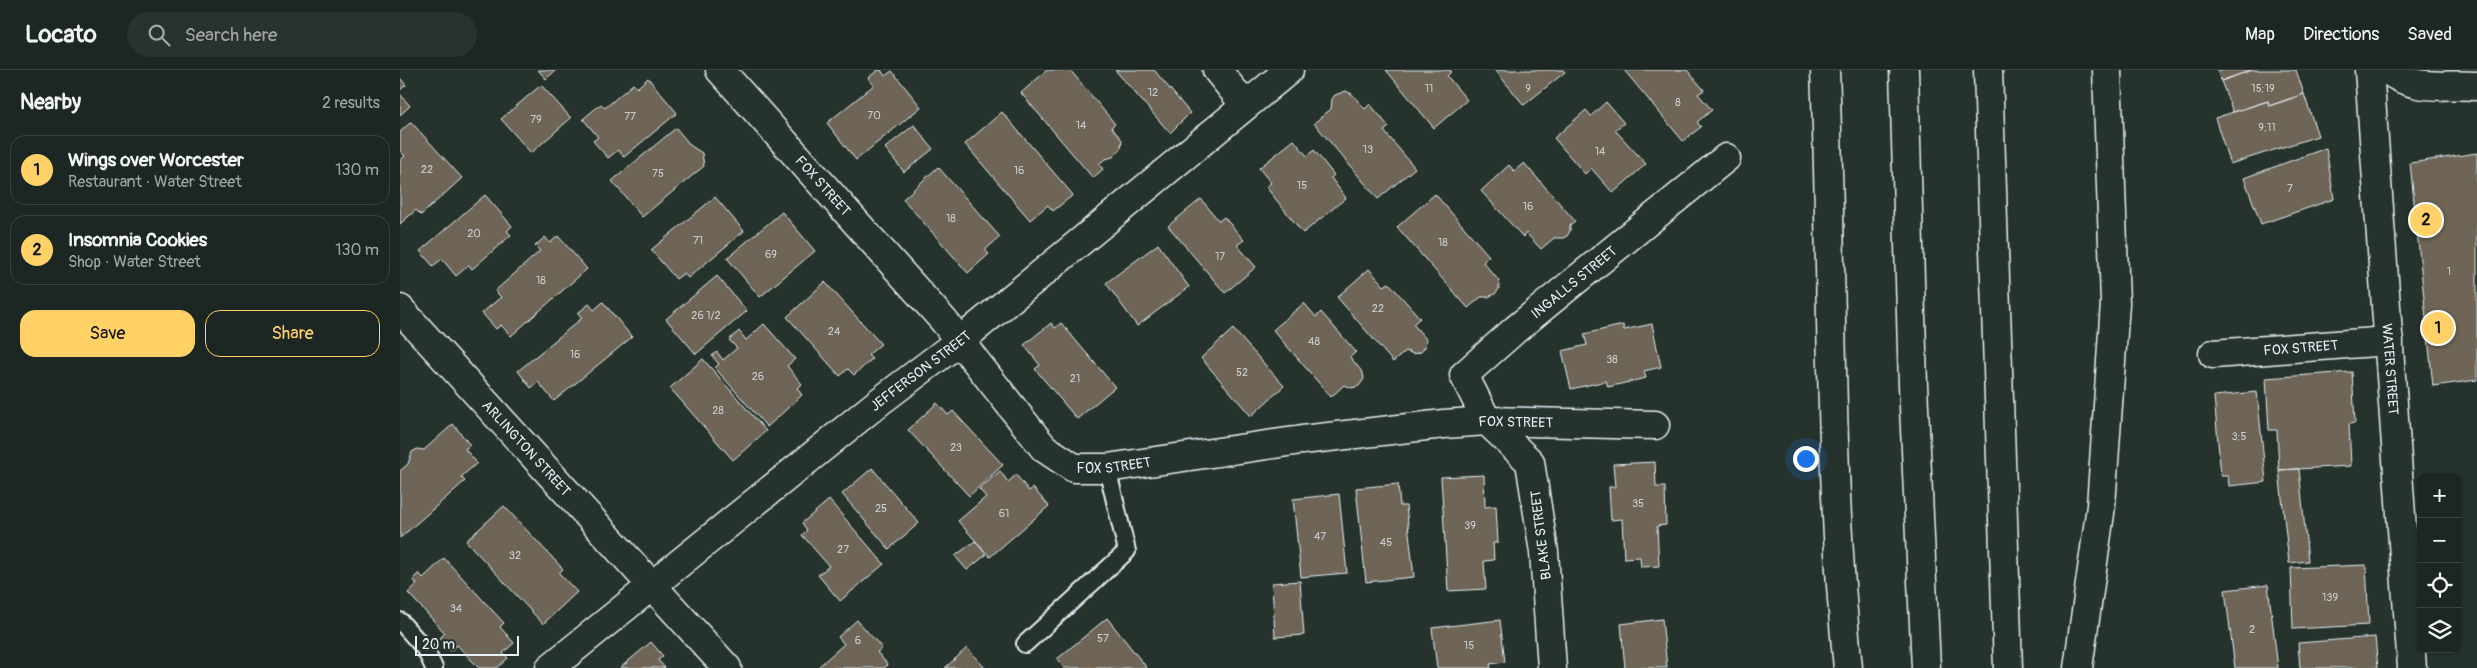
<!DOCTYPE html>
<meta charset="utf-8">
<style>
:root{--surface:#1c2622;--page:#29322f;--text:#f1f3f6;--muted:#a0a5a5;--line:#3a4340;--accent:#ffd166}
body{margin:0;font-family:Pangolin,sans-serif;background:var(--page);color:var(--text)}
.controls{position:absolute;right:15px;bottom:15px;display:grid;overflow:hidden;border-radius:10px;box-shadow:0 1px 4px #0004}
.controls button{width:45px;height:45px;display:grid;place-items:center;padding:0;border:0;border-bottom:1px solid var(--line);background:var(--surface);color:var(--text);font:25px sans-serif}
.scale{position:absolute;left:15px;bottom:12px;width:104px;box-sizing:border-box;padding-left:5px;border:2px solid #e8f1f8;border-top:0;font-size:14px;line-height:18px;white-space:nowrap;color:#e8f1f8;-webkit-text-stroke:4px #26332d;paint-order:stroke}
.you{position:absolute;left:1405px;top:388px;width:18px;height:18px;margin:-12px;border:4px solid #fff;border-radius:50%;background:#1a73e8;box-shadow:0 0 0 8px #1a73e833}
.badge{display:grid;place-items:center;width:32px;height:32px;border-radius:50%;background:var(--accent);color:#111;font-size:16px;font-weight:700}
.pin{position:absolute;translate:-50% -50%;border:2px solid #fff;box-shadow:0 1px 5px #0006}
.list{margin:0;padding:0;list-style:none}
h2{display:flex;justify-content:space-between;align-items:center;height:65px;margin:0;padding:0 20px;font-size:21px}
h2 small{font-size:16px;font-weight:400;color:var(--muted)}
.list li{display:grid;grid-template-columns:32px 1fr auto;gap:15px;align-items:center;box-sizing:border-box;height:70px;margin:0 10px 10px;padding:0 10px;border:1px solid var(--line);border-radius:15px}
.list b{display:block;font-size:19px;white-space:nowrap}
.list p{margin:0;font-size:16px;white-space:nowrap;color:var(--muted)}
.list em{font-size:16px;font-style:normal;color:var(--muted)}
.actions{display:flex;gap:10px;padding:15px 20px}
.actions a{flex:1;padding:11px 0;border:1px solid var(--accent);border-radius:15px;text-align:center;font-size:18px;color:var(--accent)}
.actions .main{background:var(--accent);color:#111}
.icon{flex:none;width:28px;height:28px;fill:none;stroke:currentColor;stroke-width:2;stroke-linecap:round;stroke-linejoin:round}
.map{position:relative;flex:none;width:2077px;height:598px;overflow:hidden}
header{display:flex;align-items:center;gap:30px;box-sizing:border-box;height:70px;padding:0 25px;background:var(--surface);border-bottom:1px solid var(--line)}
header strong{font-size:24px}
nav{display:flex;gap:28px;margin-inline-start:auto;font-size:18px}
.search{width:350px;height:45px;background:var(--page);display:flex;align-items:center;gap:12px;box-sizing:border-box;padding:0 18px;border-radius:28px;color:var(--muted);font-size:19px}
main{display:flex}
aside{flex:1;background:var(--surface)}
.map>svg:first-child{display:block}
.building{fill:#6e6557;stroke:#e8f1f8}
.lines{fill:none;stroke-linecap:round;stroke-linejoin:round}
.service-casing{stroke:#e8f1f8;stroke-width:20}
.minor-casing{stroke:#e8f1f8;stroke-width:31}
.secondary-casing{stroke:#e8f1f8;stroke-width:31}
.primary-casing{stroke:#e8f1f8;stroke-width:31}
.motorway-casing{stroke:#e8f1f8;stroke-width:31}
.service{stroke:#26332d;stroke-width:16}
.minor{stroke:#26332d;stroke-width:28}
.secondary{stroke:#26332d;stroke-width:28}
.primary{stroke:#26332d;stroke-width:28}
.motorway{stroke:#26332d;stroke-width:28}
.labels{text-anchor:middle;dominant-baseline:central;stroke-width:4.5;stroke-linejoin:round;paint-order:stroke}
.number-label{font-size:11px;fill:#caced0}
.street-label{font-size:14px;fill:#e8f1f8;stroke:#26332d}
</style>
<header>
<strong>Locato</strong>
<div class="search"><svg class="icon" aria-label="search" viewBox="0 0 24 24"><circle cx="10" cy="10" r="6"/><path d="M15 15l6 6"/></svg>Search here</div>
<nav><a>Map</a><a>Directions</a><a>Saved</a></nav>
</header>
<main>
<aside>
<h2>Nearby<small>2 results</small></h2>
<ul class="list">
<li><span class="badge">1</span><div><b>Wings over Worcester</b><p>Restaurant · Water Street</p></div><em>130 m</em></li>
<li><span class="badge">2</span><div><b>Insomnia Cookies</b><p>Shop · Water Street</p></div><em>130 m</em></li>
</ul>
<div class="actions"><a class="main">Save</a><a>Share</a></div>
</aside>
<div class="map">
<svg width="2077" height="598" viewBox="0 0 2077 598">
<rect width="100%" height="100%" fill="#26332d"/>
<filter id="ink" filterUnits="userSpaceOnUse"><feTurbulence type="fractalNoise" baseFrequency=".02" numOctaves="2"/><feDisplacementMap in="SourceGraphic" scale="10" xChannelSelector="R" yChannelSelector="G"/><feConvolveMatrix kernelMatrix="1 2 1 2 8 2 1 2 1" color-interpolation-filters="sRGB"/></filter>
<g filter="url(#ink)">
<!-- building -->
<path class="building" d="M138,0H156L146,9Z
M478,0H481L485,6L492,1L521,37L456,90L427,53L474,15L468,8Z
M647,0H670L715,54L711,57L722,70L721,78L713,87L705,89L699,94L703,99L693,108L621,23Z
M715,0H754L790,43L770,63Z
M986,0H1050L1051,2L1047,6L1067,30L1034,58Z
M1095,0H1163L1165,2L1124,35Z
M1224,0H1287L1304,20L1298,24L1312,40L1297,52L1301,57L1283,71Z
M1817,0H1852L1821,11Z
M1852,0H1896L1904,24L1869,36L1868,31L1833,42L1821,11Z
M0,8L6,15L0,20Z
M248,8L277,43L224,87L218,80L208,88L193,71L198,67L183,49L201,34L205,38L233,14L237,18Z
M141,15L171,48L131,83L101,49Z
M946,21L952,24L965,39L970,34L989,57L984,61L1015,98L978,129L914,53L931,39L932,29L935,25Z
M0,24L10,36L0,45Z
M1904,24L1918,66L1830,94L1815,48L1868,31L1869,36Z
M1206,32L1224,53L1215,60L1246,94L1213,123L1191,98L1185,104L1154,68L1186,40L1191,46Z
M602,42L673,125L653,141L648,135L630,150L565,74Z
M11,52L62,108L21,145L16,140L0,154V90L5,86L0,81V62Z
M514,55L533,79L504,102L485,78Z
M276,58L291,76L302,83L304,96L242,147L212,111Z
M894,70L907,86L914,80L934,105L931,108L946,128L903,163L866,117L871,113L859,98Z
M1926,78L1934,129L1861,154L1844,108Z
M2077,83V310L2033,316L2010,93Z
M1124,93L1175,151L1170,155V161L1167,166L1163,168H1154L1141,179L1126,163L1123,167L1081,121L1109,95L1114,101Z
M538,97L600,167L585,180L589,184L568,203L503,129Z
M1035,124L1089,186L1083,192L1099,211V219L1095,224L1088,227H1081L1068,238L997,157Z
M85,125L112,156L107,161L111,165L72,199L69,195L56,206L42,189L33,196L20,181Z
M315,127L344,161L288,208L284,203L276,209L251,180Z
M801,129L819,151L824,147L844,170L837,175L856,197L825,223L768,156Z
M382,142L415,181L360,227L327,188Z
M158,166L187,199L111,266L101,255L96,259L82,243L101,227L95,221L140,181L135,176L145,167L150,173Z
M758,174L789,217L737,256L706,213Z
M969,199L984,216L989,213L1020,248L1013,254L1026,269L1025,277L1021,282L1013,284L1006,281L993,292L937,227Z
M317,206L347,241L296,284L266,249Z
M425,212L481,274L468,285L472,289L454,305L448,299L440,306L387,247Z
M203,232L232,267L154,331L138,312L131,318L118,301L182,248L178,243L189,234L194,240Z
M904,233L916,247L921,242L956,282L950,287L963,303L964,309L959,316L952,318L944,315L931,327L873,260Z
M651,253L655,258L661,253L715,317L677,349L635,299L640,295L624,275Z
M364,254L395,289L387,296L402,314L397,318L402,325L367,357L315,298L319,294L312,286L317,282L323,290L337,278L329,270L339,261L346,270Z
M1252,254L1261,297L1244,301L1246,308L1208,317L1206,311L1171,319L1162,281L1187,275L1184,264L1223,255L1224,260Z
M833,259L884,316L851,346L801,288Z
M303,289L366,361L333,390L270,318Z
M1952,302L1955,353L1949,354L1951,396L1879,400L1877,360H1869L1866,308Z
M1857,322L1866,412L1829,416L1828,406H1821L1814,326Z
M537,333L548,345L553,341L603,395L569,426L508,360Z
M53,354L70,375L65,379L77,393L61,407L65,411L0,468V401L8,394L12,382L17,379L24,380Z
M1255,392L1256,417H1265L1266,455L1257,456L1259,496L1241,497L1240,487L1224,488L1222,449L1211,450L1209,417H1215L1213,394Z
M472,398L519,453L489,479L442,424Z
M1899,399L1908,491L1889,493L1879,400Z
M600,401L608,412L616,405L629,421L633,418L649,436L590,487L558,451L586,427L579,419Z
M1084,405L1085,437L1096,436L1098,473H1093L1094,490L1084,491L1086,519L1048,521L1041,407Z
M998,414L1000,436H1006L1014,507L966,512L956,418Z
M939,424L947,503L901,507L893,429Z
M429,430L484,494L440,531L418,505L429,496L402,465L407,460L402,453Z
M104,436L163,499L159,503L177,522L143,554L66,471Z
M575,471L586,485L567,500L555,486Z
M44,488L104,553L100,557L114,573L103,583L108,588L97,598H79L57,575L51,581L40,568L45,563L8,523L17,514L13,509L19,503L23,508Z
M1966,495L1969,555L1893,559L1891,498Z
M900,511L904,565L875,567L872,513Z
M1868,515L1878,598H1835L1825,520Z
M707,548L747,598H664L657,589Z
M1262,549L1267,598H1225L1221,554Z
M457,550L482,578L477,582L488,595L484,598H417L444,574L438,567Z
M1100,550L1105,592L1090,594L1091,598H1037L1032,558Z
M1975,567L1978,598H1900L1898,573Z
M251,572L263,586L258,590L265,598H220Z
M567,578L585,598H545Z"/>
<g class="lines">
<!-- service casing -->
<g class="service-casing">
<path id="service" d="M0,551L25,579L34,598
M625,574L727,481L707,398"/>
</g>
<!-- minor casing -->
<g class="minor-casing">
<g id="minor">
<path id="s1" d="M320,0L544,251L644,378L674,398H707L902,370L1044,354L1087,351L1255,355"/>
<path d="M817,0L845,35"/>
<path id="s2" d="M0,239L327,598"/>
<path id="s3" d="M1813,284L1989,271"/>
<path id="s4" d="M150,598L479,332L561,270L889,0"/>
<path id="s5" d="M1152,598L1144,482L1130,392L1087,351L1064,305L1116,259L1326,88"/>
</g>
</g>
<!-- secondary casing -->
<g class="secondary-casing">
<g id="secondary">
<path id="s6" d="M1969,0L2012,598"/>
</g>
</g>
<!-- primary casing -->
<g class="primary-casing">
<path id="primary" d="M1987,0C2018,23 2043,13 2077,16"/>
</g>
<!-- motorway casing -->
<g class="motorway-casing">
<path id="motorway" d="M1425,0C1433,199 1428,400 1448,598
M1504,0L1513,315L1526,598
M1588,0L1608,598
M1678,598L1701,436L1715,233L1707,0"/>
</g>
<!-- service -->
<use href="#service" class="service"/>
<!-- minor -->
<use href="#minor" class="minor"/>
<!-- secondary -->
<use href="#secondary" class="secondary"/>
<!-- primary -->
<use href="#primary" class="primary"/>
<!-- motorway -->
<use href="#motorway" class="motorway"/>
</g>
</g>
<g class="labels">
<!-- number labels -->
<g class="number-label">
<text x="1029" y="18">11</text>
<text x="1128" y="18">9</text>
<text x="1863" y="18">15;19</text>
<text x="753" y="22">12</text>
<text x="1278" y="32">8</text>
<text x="474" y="45">70</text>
<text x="230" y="46">77</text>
<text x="136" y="49">79</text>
<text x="681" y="55">14</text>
<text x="1867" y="57">9;11</text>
<text x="968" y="79">13</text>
<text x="1200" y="81">14</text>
<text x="27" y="99">22</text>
<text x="619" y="100">16</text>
<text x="258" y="103">75</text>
<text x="902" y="115">15</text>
<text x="1890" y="118">7</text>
<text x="1128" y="136">16</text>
<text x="551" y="148">18</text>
<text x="74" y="163">20</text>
<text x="298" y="170">71</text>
<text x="1043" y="172">18</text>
<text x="371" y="184">69</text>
<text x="820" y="186">17</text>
<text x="2049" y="201">1</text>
<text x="141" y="210">18</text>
<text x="978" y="238">22</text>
<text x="306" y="245">26 1/2</text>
<text x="434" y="261">24</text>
<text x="914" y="271">48</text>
<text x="175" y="284">16</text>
<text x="1212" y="289">38</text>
<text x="842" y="302">52</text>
<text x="358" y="306">26</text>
<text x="675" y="308">21</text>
<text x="318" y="340">28</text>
<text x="1839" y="366">3;5</text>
<text x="556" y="377">23</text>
<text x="1238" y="433">35</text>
<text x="481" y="438">25</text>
<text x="604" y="443">61</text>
<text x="1070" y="455">39</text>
<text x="920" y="466">47</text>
<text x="986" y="472">45</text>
<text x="443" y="479">27</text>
<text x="115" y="485">32</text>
<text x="1930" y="527">139</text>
<text x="56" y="538">34</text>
<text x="1852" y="559">2</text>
<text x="703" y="568">57</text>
<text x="458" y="570">6</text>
<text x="1069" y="575">15</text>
</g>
<!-- street labels -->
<g class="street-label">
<text stroke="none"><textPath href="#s1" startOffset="155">FOX STREET</textPath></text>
<text stroke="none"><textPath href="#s5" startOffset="462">INGALLS STREET</textPath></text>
<text stroke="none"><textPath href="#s3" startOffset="88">FOX STREET</textPath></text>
<text stroke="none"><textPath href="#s6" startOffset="300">WATER STREET</textPath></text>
<text stroke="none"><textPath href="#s4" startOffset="475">JEFFERSON STREET</textPath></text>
<text stroke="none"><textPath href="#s1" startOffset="979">FOX STREET</textPath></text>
<text stroke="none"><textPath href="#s2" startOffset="188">ARLINGTON STREET</textPath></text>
<text stroke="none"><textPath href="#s1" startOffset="574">FOX STREET</textPath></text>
<text transform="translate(1141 465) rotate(-97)">BLAKE STREET</text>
</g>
</g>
</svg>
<div class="controls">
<button>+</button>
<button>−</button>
<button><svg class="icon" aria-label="locate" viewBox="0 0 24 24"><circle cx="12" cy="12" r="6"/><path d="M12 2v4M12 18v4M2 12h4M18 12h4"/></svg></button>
<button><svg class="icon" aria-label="layers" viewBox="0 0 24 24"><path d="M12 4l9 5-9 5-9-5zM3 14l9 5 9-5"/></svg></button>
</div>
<div class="scale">20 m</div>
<div class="you"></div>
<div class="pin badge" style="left:2038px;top:258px">1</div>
<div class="pin badge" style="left:2026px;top:150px">2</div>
</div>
</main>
